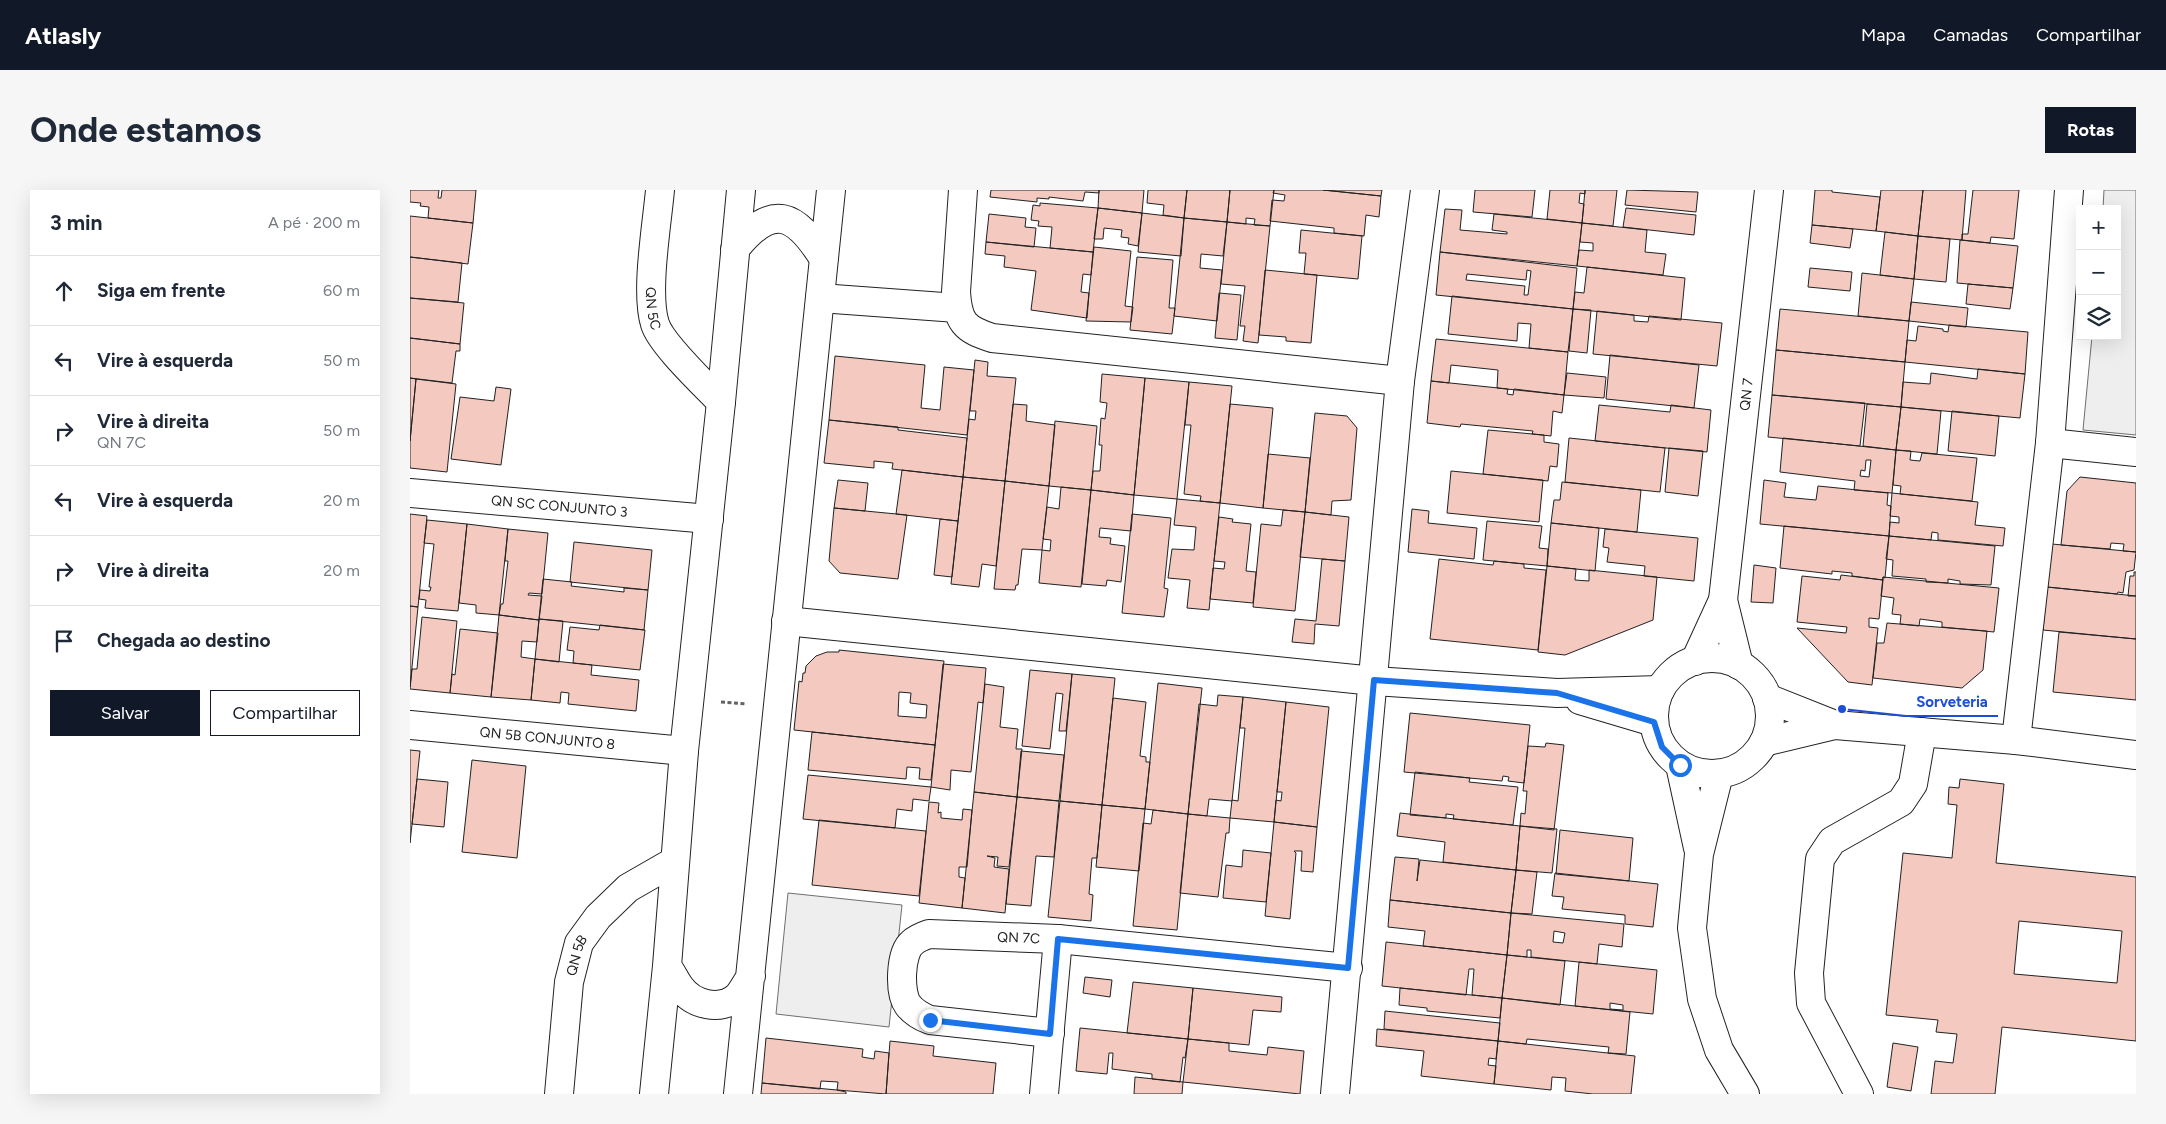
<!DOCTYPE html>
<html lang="pt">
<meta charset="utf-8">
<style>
:root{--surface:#fff;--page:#f6f6f7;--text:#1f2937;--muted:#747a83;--line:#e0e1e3;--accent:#111827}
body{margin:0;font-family:Figtree,sans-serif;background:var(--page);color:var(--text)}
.controls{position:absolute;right:15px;top:15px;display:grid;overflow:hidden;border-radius:0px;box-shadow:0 5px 20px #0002}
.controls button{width:45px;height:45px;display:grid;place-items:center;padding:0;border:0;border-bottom:1px solid var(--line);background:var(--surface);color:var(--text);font:25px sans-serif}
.stop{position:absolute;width:15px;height:15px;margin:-11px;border:4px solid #1a73e8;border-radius:50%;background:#fff}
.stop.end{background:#1a73e8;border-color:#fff;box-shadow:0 1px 5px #0008}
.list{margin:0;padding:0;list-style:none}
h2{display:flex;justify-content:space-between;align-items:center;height:65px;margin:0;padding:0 20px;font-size:21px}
h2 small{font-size:16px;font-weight:400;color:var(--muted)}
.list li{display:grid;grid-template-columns:32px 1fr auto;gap:15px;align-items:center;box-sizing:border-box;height:70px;padding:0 20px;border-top:1px solid var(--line)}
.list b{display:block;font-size:19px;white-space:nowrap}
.list p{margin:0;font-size:16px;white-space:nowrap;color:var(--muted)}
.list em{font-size:16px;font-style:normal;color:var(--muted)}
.actions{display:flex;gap:10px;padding:15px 20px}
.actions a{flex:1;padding:11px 0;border:1px solid var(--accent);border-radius:0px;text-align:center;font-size:18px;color:var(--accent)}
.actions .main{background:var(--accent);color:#fff}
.icon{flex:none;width:28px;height:28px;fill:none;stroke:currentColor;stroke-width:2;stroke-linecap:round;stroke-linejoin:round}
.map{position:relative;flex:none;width:1726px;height:904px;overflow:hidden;border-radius:0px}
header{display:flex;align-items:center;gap:30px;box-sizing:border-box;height:70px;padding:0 25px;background:var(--accent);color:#fff}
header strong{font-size:24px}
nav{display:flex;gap:28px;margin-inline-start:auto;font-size:18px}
.intro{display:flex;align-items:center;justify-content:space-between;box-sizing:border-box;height:120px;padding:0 30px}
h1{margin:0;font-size:35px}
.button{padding:12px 22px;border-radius:0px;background:var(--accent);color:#fff;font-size:18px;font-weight:700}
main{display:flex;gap:30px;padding:0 30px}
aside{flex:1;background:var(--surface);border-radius:0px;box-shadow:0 5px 20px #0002}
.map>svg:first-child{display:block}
.green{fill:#eee;stroke:#6f6f6f}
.building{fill:#f3c9c0;stroke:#222;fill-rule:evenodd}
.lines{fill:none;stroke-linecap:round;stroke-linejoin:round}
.minor-casing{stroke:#222;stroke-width:30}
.major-casing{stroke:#222;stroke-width:30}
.path{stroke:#646464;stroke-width:3;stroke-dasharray:4 2.5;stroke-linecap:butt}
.minor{stroke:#fff;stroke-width:28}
.major{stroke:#fff;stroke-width:28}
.route{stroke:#1a73e8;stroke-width:6}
.labels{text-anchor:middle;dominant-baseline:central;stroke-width:4;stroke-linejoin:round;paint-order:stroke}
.street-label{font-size:14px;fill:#222;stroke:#fff}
.leader{fill:none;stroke:#1d4ed8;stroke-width:2}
.callout-dot{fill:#1d4ed8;stroke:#fff;stroke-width:2}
.callout-label{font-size:15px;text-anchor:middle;font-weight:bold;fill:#1d4ed8;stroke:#fff;stroke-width:4;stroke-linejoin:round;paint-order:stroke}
</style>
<header>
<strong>Atlasly</strong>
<nav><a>Mapa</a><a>Camadas</a><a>Compartilhar</a></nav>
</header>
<div class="intro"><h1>Onde estamos</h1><a class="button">Rotas</a></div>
<main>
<aside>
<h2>3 min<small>A pé · 200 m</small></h2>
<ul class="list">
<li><svg class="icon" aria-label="ahead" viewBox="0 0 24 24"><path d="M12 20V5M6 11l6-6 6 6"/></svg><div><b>Siga em frente</b></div><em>60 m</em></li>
<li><svg class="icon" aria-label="left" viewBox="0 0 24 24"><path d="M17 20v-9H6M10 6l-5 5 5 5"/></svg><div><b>Vire à esquerda</b></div><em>50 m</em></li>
<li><svg class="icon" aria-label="right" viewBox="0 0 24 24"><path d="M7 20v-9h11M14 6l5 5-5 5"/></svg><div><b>Vire à direita</b><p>QN 7C</p></div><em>50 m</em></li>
<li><svg class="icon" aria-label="left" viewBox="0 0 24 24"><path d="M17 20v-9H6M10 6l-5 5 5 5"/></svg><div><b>Vire à esquerda</b></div><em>20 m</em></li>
<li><svg class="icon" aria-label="right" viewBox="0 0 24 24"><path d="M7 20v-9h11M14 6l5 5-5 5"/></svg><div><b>Vire à direita</b></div><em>20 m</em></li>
<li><svg class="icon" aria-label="arrive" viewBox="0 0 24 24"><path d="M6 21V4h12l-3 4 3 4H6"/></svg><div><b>Chegada ao destino</b></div></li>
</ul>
<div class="actions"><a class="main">Salvar</a><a>Compartilhar</a></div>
</aside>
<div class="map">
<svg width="1726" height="904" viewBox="0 0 1726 904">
<rect width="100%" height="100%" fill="#fff"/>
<!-- green -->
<path class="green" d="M1694,0H1726V245L1673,240L1682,146H1707V19H1693Z
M378,703L492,715L479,837L366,824Z"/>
<!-- building -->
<path class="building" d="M0,0H29L28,8H31L32,0H66L63,33L18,28L19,17L10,16L11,13L0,12Z
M581,0H689V3L675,2L673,11L639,7V9L627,8V12L580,7Z
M689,0H734L732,23L688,18Z
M738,0H777L774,28L753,25L754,15L737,13Z
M777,0H820L817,32L774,28Z
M820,0H864L860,36L844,35L845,29L836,28V34L817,32Z
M864,0H913L971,6L969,27L956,25L954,46L924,43V38L860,31L862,10L874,11L875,5L863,3Z
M913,0H972L971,6Z
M1065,0H1125L1122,27L1063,22Z
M1140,0H1175V4L1170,3L1169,13L1174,14L1172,33L1137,29Z
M1175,0H1207L1203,36L1172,33Z
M1217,0L1288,2L1286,22L1215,15Z
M1405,0H1422V2L1470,7L1466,41L1402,35Z
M1471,0H1513L1508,46L1466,41Z
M1513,0H1556L1552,50L1508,46Z
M1563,0H1609L1604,49L1581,47L1580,53L1552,50V44H1558Z
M630,13L688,18L683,62L640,58L642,37L628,36L629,31L621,30L623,15L630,16Z
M688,18L732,23L728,56L718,54L719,48L711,47L712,40L694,38L693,49H684Z
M1216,18L1286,25L1284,45L1213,37Z
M1035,19L1052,20L1050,40L1097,44V42L1082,40L1084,24L1172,33L1167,76L1030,62Z
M732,23L774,28L771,66L728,62Z
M579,24L616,28L615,37L626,38L624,57L576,52Z
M0,26L63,33L58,74L0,67Z
M774,28L817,32L813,66L791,64L790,78L812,80L807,131L764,126Z
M817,32L860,36L848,153L833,151L835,136H830L835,96L811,94Z
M1172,33L1237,40L1235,62L1256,64L1253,85L1167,76L1169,60L1183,61V53L1170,52Z
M1402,35L1443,39L1440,58L1400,53Z
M891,40L952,46L948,89L894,84L896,63H889Z
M1475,42L1508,46L1504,89L1470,85Z
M1508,46L1540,49L1536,92L1504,89Z
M1550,50L1608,56L1603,98L1547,93Z
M576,52L683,62L681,85L673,84L671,102L679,103L677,128L621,120L626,81L594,77L595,66L575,64Z
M684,57L721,61L715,116L723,117L721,132L676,131Z
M1030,62L1167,78L1163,119L1026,105ZM1117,80L1121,81L1118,105H1114L1115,96L1056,90L1057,84L1116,90Z
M0,67L52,73L48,112L0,108Z
M727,67L763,70L759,118H765L762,144L720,140Z
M1177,77L1275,88L1271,130L1163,119L1165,102L1174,103Z
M1400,78L1442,82L1440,101L1398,97Z
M855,80L907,85L901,153L876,151V147L849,145Z
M1452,83L1504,89L1499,131L1448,126Z
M1558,94L1603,98L1600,119L1556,114Z
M809,103L831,105L827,150L805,148Z
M1042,106L1163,119L1158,162L1119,158L1121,134L1108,133L1107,151L1038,144Z
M0,108L54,113L50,154L0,148Z
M1501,112L1558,118L1556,137L1499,131Z
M1163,119L1181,120L1177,163L1159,161Z
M1370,119L1499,131L1495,172L1366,160Z
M1187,121L1224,125V131L1238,132L1239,126L1312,133L1307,176L1183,164Z
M1539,135L1618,142L1615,184L1495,172L1497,150L1506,151L1508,136L1533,139V141L1538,142Z
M0,148L50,154V161H46L42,193L0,188Z
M1026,149L1158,162L1154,205L1087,198L1088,180L1041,175L1039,193L1021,191Z
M1366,160L1495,172L1491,217L1362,205Z
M1200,165L1289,175L1284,218L1196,209Z
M425,166L515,175L511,218L530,220L534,177L564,180L557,245L419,230Z
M565,170L578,172L577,186L606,188L595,291L553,287L559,229L565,230L566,221H560Z
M1568,179L1615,184L1610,228L1491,217L1493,192L1520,194L1521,183L1567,189Z
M1157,183L1196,187L1194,208L1154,205Z
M692,184L735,188L724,305L681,300L683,281H690L692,255H689L691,228L695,229L697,213L690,212Z
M0,188L6,189L0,251Z
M735,188L779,192L767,309L724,305Z
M6,189L46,194L37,282L0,278V251Z
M1021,191L1098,199L1097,204L1103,205L1104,199L1154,205L1152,223L1143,221L1141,246L1122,244L1123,241L1051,234L1050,237L1017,233Z
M779,192L822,196L810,313L790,311L791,306L774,304L781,235H775Z
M86,197L101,199L91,275L41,269L50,207L84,211Z
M1362,205L1455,213L1450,256L1358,247Z
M603,214L617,215L616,231L645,235L639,296L595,291Z
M820,214L863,218L853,318L810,313Z
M1457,214L1491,217L1486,260L1453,256Z
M1189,215L1260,222L1261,215L1301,220L1297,262L1185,251Z
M1491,217L1531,221L1527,264L1486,260Z
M1542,221L1589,226L1585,266L1538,261Z
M905,223L937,226L947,238L941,310L922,311L921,325L895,322Z
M419,230L488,237V240L557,248L553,287L482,279L483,273L464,271V278L414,273Z
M645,231L687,236L681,300L639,296Z
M1078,240L1134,245V252L1149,254L1147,277L1140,276L1138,291L1073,284Z
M1159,248L1255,258L1250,302L1155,292Z
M1373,248L1486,260L1482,303L1444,300L1445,291L1370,282ZM1456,270H1461L1459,287L1450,286L1451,280L1455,281Z
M1259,258L1293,261L1288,306L1255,302Z
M1486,260L1501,261L1500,270L1510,271L1512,263L1567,268L1562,311L1490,304L1491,296L1483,295Z
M858,264L900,268L895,322L853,318Z
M492,280L553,287L548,331L486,324Z
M1041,281L1133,290L1129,332L1037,323Z
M553,287L595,291L586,376L572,374L569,397L541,394Z
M1670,287L1726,293V362L1713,361L1714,354L1701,353L1700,359L1651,355L1657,301Z
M428,290L458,293L455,321L424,318Z
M1354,290L1376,293L1374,307L1406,310L1408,296L1478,303L1477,315L1481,316L1479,346L1350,334Z
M595,291L639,296L632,360L612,359L608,395H606L605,400L584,399Z
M1152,292L1231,300L1227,342L1141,333L1144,310H1150Z
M651,297L681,300L671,397L629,393L632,360L640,361L641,350L633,349L637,317L649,319Z
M681,300L724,305L721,341L690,338L689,347L701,348L700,354L715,356L711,392L697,390L696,396L672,394Z
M1482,303L1568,312L1565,335L1595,338L1593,356L1528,350V343L1522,342L1521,350L1479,346L1480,332L1489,333V327L1480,326Z
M767,309L810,313L799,420L777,418L780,390L758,388L762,359L784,360L786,337L764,335Z
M424,318L497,325L488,389L430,383L419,371Z
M1002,319L1019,321L1018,333L1067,338L1064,369L998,362Z
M873,320L895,322L885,421L843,417L851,334L871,336Z
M895,322L939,327L935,371L890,367Z
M0,324L17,326L8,417L0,416Z
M722,324L761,328L754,398L758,399L754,427L712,423Z
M809,327L823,329L822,332L841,334L836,381L846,382L843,413L800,409L803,378L814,379L815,372L804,371Z
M530,329L548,331L542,387L524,385Z
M17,330L57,334L48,421L15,418L16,410L9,409L10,400L20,401L21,397H19L24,354L14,353Z
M1077,331L1132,336L1129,358L1138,359L1137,376L1073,370Z
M1141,333L1189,338L1185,381L1137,376Z
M57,334L98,339L89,425L66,423V415L49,413Z
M1374,336L1479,346L1475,388L1473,387V390L1442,386V383L1422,381V384L1370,378Z
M98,339L138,343L132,404L119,403L118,405L132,406L129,430L89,425L91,414H93L98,371H95Z
M1195,339L1288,348L1284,391L1234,386L1235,376L1197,372L1199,358L1193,357Z
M1479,346L1585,356L1581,395L1550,394V391L1538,389V393L1516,392V389L1482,386L1483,370L1476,369Z
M164,352L242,360L238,400L160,392Z
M1642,354L1726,362L1724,380L1716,382L1713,403L1708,402L1707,404L1637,397Z
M912,369L935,371L929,436L905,434L904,454L882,452L885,429L906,431Z
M1029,369L1083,375L1084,371L1114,374V378L1136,380L1128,460L1020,449Z
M1344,375L1366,378L1363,413L1341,412Z
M1137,376L1166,379L1165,390L1179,391V380L1247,387L1243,430L1155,465L1128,462Z
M1724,382H1726V406H1718L1720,386H1724Z
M1431,385L1473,390L1469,429L1459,428V437L1468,438L1462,495L1438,492L1387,438L1436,443L1437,437L1387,432L1392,386L1430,390Z
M1473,387L1589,398L1584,442L1532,437V432L1510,429L1509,436L1490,434L1491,425L1482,424L1484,408L1471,406Z
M133,389L162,392L161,396L214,402V398L238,400L234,440L129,429Z
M1637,397L1726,406V449L1633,440Z
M0,416L8,417L0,497Z
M89,425L129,430L127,452L112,451L111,467L125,469L121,510L81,507Z
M12,427L47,431L40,503L0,499L2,479H7Z
M129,429L153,431L149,472L125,469Z
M1477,433L1577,441L1573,480L1552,498L1463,488L1467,453H1474Z
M190,435L235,440L230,480L163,473L164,461L157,460L160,437L189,440Z
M50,439L88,443L81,507L40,503L42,484L45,485Z
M1649,442L1726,449V510L1643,502Z
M429,460L534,471L525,555L384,540L389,491L392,492L393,483H395L396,476L406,466L417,462H429ZM489,502L501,503L500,513L517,515L516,528L488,526Z
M125,469L182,475L181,485L229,490L226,521L158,514L159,503L151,502L150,513L121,510Z
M533,474L576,478L573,513L568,512L561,582L541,580L540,600L521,597Z
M620,480L662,484L656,541H649L653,504L646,503L640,559L612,556Z
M662,484L705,488L692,615L650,611Z
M748,493L792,498L778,624L735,619Z
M575,494L594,497L590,537L608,539L606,559H612L607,607L564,602Z
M808,505L833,507L822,611L799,609L797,626L778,624L789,514L807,516Z
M833,507L876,512L864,632L820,628L822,610L828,611L835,538H830Z
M703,508L736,512L730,566L736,567V572H740L735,619L692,615Z
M876,512L919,517L907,637L864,632L866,610L871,611L872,602H867Z
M1000,523L1120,535L1114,593L1098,591L1099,587L1093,586L1092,591L994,582Z
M402,542L525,555L521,590L509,589L510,578L497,577L496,589L398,580Z
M1136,553L1154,555L1144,640L1110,636L1111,623L1115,624L1117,601H1113L1118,556L1135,557Z
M0,560L10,561L0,653Z
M611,561L654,565L649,611L607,607Z
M62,570L116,576L107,668L52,662Z
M1005,582L1060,588L1059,592L1108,597L1103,635L1043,629L1044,625L1036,624V628L1000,625Z
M398,585L521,597L519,611L503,609L502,621L487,619L485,638L393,629Z
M7,589L38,592L34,637L2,634Z
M1550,589L1594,594L1586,673L1726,687V851L1592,837L1585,904H1521L1525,871L1543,873L1547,844L1526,842L1528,830L1476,825L1493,663L1542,668L1547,615L1538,614L1539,597L1549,598ZM1609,731L1712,741L1707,793L1604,784Z
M564,602L607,607L599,677L587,676L588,667L577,666L585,668L584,677L599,679L595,723L552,718Z
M607,607L649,611L644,667L626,666L621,716L596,714Z
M650,611L692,615L687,668H682L679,704L683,705L681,731L638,727Z
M519,612L529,613L528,623L531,622V628L552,630L553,619L562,620L557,677H549V687L555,688L552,718L509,713Z
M692,615L735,619L729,681L686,677Z
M743,620L778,624L767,740L723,736L733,633L741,634Z
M990,623L1110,636L1106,680L1033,672L1035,652L987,646Z
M778,624L820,628L819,643H816L808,707L770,703Z
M409,630L516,641L509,706L402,695Z
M864,632L907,637L903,682L891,681L892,661H884L886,663L880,729L855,726Z
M1110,636L1147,639L1142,683L1106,680Z
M1150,640L1223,648L1219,691L1146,684Z
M833,660L861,663L856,712L813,708L816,675L832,677Z
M985,667L1009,669L1007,691L1010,670L1106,680L1101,723L980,710Z
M1106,680L1127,682L1122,724L1101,723Z
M1145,683L1248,694L1243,737L1215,734V725L1152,719L1154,707L1142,706Z
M980,710L1101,723L1097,765L1013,756L1015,741L978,737Z
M1101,723L1214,734L1212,757L1189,754L1187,774L1121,767V760H1117V767L1097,765ZM1144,741L1155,743L1153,753L1143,752Z
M976,752L1097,765L1092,808L1062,805L1064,779H1059L1056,805L972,796Z
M1097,765L1155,771L1150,815L1092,808Z
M1169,772L1247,780L1243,824L1165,816ZM1200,813L1213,815V820L1200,819Z
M675,787L702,790L700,807L673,803Z
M723,792L783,798L778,849L717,843Z
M783,798L872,807L871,822L843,820L839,855L778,849Z
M990,798L1092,808L1090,828L1017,821V818L989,815Z
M1092,808L1220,822L1216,864L1198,863L1199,857L1117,849L1116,854L1088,851Z
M975,821L1090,833L1088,851L974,839Z
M670,838L778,849L775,868L773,867L770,892L742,889V884L702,879L703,863H699L697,884L666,881Z
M967,839L1088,851L1086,869L1079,868L1078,875L1086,876L1084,894L1011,886L1014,861L966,856Z
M356,848L453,859L452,867L464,869L465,861L479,863L476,904L427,900L428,892L411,891L410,899L352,893Z
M778,849L819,853V861L857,865L858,857L894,861L890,904L773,892Z
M480,851L524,856L523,866L586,873L583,904H476Z
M1088,851L1225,866L1221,904H1183L1155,901L1156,888L1142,887L1141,900L1084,894Z
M1483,853L1508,857L1501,901L1477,897Z
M725,887L773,892L772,904H724Z
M352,893L427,900L436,902V904H351Z"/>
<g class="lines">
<!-- minor casing -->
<g class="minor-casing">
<g id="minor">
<path id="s1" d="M250,0C247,34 235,103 245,134C251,154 295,195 311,212"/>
<path d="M553,0L546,102C548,132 554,139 582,148L990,191"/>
<path d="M410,108L547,118"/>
<path d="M1640,253L1726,262"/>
<path id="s2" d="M0,303L299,329"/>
<path d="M1313,410L1329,475"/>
<path d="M376,431L964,491L1147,503L1250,500"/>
<circle cx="1302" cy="526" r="58"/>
<path id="s3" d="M1285,471L1313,410L1359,0"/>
<path d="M1357,508L1425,535L1606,550L1726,565"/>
<path d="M1170,510L1244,532"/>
<path id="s4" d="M0,535L274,561"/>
<path d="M1606,550L1640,253L1659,0"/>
<path d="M1354,552L1425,535"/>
<path d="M1270,575L1288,658"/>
<path d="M1309,584L1289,664L1282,738L1292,809L1309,860L1335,904"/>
<path id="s5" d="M640,843L520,830C512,827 504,823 498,815C489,803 490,763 502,753C507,748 513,746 519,744L648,749L938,778"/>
<path id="s6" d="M149,904L159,792L169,753L188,727L218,698L265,671"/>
<path d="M634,904L648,749"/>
<path d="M925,904L990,191L1015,0"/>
<path d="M1449,904L1401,813L1399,783L1410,669L1422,651L1491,612L1503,594L1512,542"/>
</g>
</g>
<!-- major casing -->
<g class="major-casing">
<path id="major" d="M325,59C363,12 385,23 414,69
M257,776C262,783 265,790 270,797C283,815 311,822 328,806C333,800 337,792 341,786
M244,904L257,776L274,561L311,212L331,0
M328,904L421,0"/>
</g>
<!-- path -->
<path class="path" d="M311,512L337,514"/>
<!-- minor -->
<use href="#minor" class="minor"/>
<!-- major -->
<use href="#major" class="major"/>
</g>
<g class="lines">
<!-- route -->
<path class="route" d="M520,830L640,844L648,749L938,778L964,490L1147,503L1244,532L1252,557L1270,575"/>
</g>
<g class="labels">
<!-- street labels -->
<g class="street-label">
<text stroke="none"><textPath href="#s1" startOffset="119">QN 5C</textPath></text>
<text stroke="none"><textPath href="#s3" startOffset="274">QN 7</textPath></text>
<text stroke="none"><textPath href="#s2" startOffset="150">QN SC CONJUNTO 3</textPath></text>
<text stroke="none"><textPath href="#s4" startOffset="138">QN 5B CONJUNTO 8</textPath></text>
<text stroke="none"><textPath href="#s5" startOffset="322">QN 7C</textPath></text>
<text stroke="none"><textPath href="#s6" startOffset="140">QN 5B</textPath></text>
</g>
</g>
<!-- callouts -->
<path class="leader" d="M1432 519L1496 526H1588"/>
<circle class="callout-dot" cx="1432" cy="519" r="5"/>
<g class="callout-label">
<text x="1542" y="517">Sorveteria</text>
</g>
</svg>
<div class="controls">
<button>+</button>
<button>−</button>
<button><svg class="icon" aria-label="layers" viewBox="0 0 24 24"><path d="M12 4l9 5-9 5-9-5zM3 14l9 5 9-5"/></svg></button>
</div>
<div class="stop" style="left:1270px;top:575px"></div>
<div class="stop end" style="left:520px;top:830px"></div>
</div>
</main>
